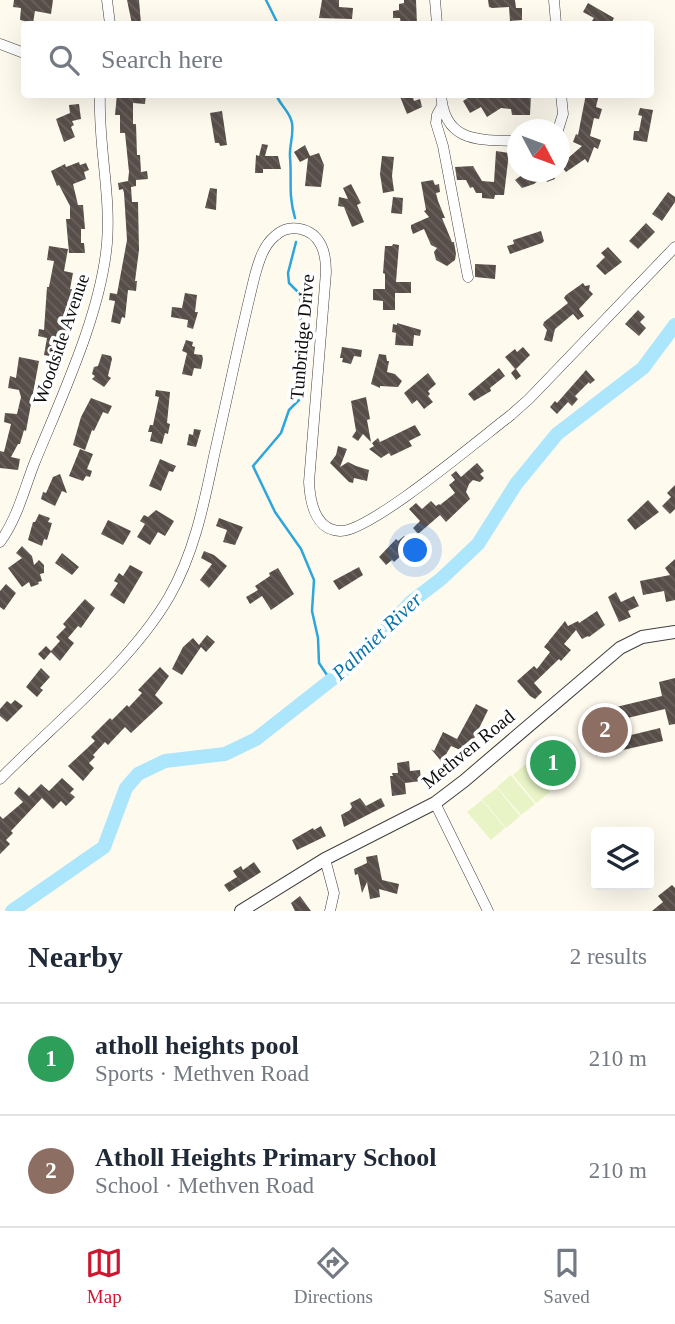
<!DOCTYPE html>
<meta charset="utf-8">
<style>
:root{--surface:#fff;--page:#f2f2f3;--text:#1f2937;--muted:#747a83;--line:#e0e1e3;--accent:#cc1731}
body{margin:0;font-family:"Times New Roman",serif;background:var(--page);color:var(--text)}
.controls{position:absolute;right:21px;bottom:21px;display:grid;overflow:hidden;border-radius:7px;box-shadow:0 7px 28px #0002}
.controls button{width:63px;height:63px;display:grid;place-items:center;padding:0;border:0;border-bottom:2px solid var(--line);background:var(--surface);color:var(--text);font:35px sans-serif}
.compass{position:absolute;left:507px;top:119px;width:63px;height:63px;border-radius:50%;background:var(--surface);box-shadow:0 7px 28px #0002;rotate:131deg}
.you{position:absolute;left:416px;top:551px;width:24px;height:24px;margin:-18px;border:5px solid #fff;border-radius:50%;background:#1a73e8;box-shadow:0 0 0 10px #1a73e833}
.badge{display:grid;place-items:center;width:46px;height:46px;border-radius:50%;background:var(--accent);color:#fff;font-size:23px;font-weight:700}
.pin{position:absolute;translate:-50% -50%;border:4px solid #fff;box-shadow:0 2px 7px #0006}
.list{margin:0;padding:0;list-style:none}
h2{display:flex;justify-content:space-between;align-items:center;height:91px;margin:0;padding:0 28px;font-size:30px}
h2 small{font-size:23px;font-weight:400;color:var(--muted)}
.list li{display:grid;grid-template-columns:46px 1fr auto;gap:21px;align-items:center;box-sizing:border-box;height:112px;padding:0 28px;border-top:2px solid var(--line)}
.list b{display:block;font-size:26px;white-space:nowrap}
.list p{margin:0;font-size:23px;white-space:nowrap;color:var(--muted)}
.list em{font-size:23px;font-style:normal;color:var(--muted)}
.icon{flex:none;width:38px;height:38px;fill:none;stroke:currentColor;stroke-width:2;stroke-linecap:round;stroke-linejoin:round}
.map{position:relative;flex:none;width:675px;height:911px;overflow:hidden}
.search{position:absolute;background:var(--surface);box-shadow:0 7px 28px #0002;left:21px;right:21px;top:21px;height:77px;display:flex;align-items:center;gap:18px;box-sizing:border-box;padding:0 24px;border-radius:7px;color:var(--muted);font-size:26px}
.sheet{height:315px;background:var(--surface)}
nav{display:flex;justify-content:space-around;align-items:center;box-sizing:border-box;height:98px;border-top:2px solid var(--line);background:var(--surface);font-size:19px;color:var(--muted)}
nav a{display:grid;justify-items:center;gap:4px}
nav .on{color:var(--accent)}
.map>svg:first-child{display:block}
.pitch{fill:#e8f4c6}
.lines{fill:none;stroke-linecap:round;stroke-linejoin:round}
.stream{stroke:#2ca6db;stroke-width:2.5}
.river{stroke:#ace6fc;stroke-width:14}
.building{fill:url(#building-back-hatch)}
.minor-casing{stroke:#404040;stroke-width:11}
.tertiary-casing{stroke:#404040;stroke-width:14}
.minor{stroke:#fff;stroke-width:10}
.tertiary{stroke:#fff;stroke-width:12}
.labels{text-anchor:middle;dominant-baseline:central;stroke-width:7;stroke-linejoin:round;paint-order:stroke}
.street-label{font-size:19px;fill:#0d0d0d;stroke:#fff}
.water-label{font-size:21px;font-style:italic;fill:#0a75ac;stroke:#fff}
</style>
<div class="map">
<svg width="675" height="911" viewBox="0 0 675 911">
<defs>
<pattern id="building-back-hatch" width="6" height="6" patternUnits="userSpaceOnUse" patternTransform="scale(1.75)"><rect width="6" height="6" fill="#574d49"/><path d="M-1 5l2 2M0 0l6 6M5-1l2 2" fill="none" stroke="#6a625f"/></pattern>
</defs>
<rect width="100%" height="100%" fill="#fffaee"/>
<!-- pitch -->
<path class="pitch" d="M527,763L550,792L536,803L513,775Z
M511,775L535,804L521,815L497,787Z
M497,788L520,816L506,828L482,799Z
M482,800L505,828L491,840L467,812Z"/>
<g class="lines">
<!-- stream -->
<path class="stream" d="M266,0L278,24
M276,94C280,106 290,111 292,123C294,135 289,146 290,157C292,181 288,194 295,218
M296,242L288,273L289,283L300,294L303,391L301,398L289,410L281,433L253,466L275,512L301,549L314,580L312,611L318,638L319,663L331,681"/>
<!-- river -->
<path class="river" d="M12,911L104,847L126,788L138,774L165,761L225,754L256,739L359,658L411,602L441,579L478,544L516,484L557,434L643,368L675,325"/>
</g>
<!-- building -->
<path class="building" d="M14,0H53L51,14L35,11L33,23L20,20L21,8L13,7Z
M127,0H139L141,24H132Z
M322,0H339V7L353,8L352,19L319,18Z
M404,0H416L417,24H401L400,18H393V11L399,10V4L404,3Z
M488,0H515L516,8H522V20L510,21L509,7L492,8L489,7Z
M588,3L614,18L611,24H590L594,18L583,12Z
M117,94H146L145,104L133,103V124H136L137,155H140L141,172L147,171L148,179L136,180V186L131,187L132,202H138L139,250L135,281H137L136,291L128,290L125,318L122,317L120,324L111,322L115,301L109,300L110,293L117,294L127,240L124,193L123,189L119,190L118,183L128,181L129,172L125,133H120V115H115Z
M399,94H412L414,101L420,99L422,107L407,114Z
M474,94H489L491,98L503,97V94H531L530,115H512L511,109L501,108L487,117L481,107L470,113L463,101Z
M586,94H599L596,107L602,109L599,119L594,118L590,136L601,140L598,149L594,147L588,163L585,159L566,172L560,165L582,146L573,142L576,134L578,135Z
M79,104L81,119L72,121L74,125L71,127L75,137L64,142L56,119L70,113L69,105Z
M640,108L653,110L647,142L633,140L634,131H639L642,116L638,115Z
M222,111L227,145L220,146L219,143H215L210,113Z
M262,144L268,145L265,156H278L281,169H263V173H255L256,155L259,156Z
M305,145L310,156L319,153L324,165L321,187L305,186L308,158L300,162L294,152Z
M496,151L509,153L504,195H495L494,199L482,198V193H476L473,187L470,188L466,180H457L455,167L473,166L482,181L494,182Z
M382,156L394,157L392,176L394,191L383,193L380,174Z
M79,162L80,165L86,163L89,170L84,172L86,179L73,184L78,205H83L85,229H81V243H84L85,253H69L66,219H70V206L59,185L57,186L51,171L65,164L66,167Z
M526,172H552L555,179L547,182L544,176L534,184L522,188L515,180Z
M433,180L435,185L439,184L440,192L436,193L438,201L445,218H442L452,242H454L456,254L455,260L447,266L436,260L434,252L437,248L431,245L424,229L413,234L411,228V225L429,217L424,211L426,210L421,182Z
M351,184L361,203L357,205L364,222L352,227L344,207L338,206L339,197L348,199L343,188Z
M210,188L217,189L216,210L205,208Z
M668,192L675,197V202L662,221L652,214Z
M393,197L403,198L402,214L391,213Z
M646,223L655,232L638,249L629,241Z
M541,231L544,241L542,243L510,254L507,246L514,244L513,240Z
M393,244L399,245L396,282H411V293H395V310H383V301L373,300V289H385V274L383,273L385,246H392Z
M49,246L68,249L64,271L73,273L70,289L79,290L76,324L69,323L66,335L61,334L55,357L44,355L47,338L38,336L39,329L44,330L47,287H49L54,261L47,260Z
M608,247L622,262L605,275L596,266L605,257L601,253Z
M475,264L496,265L495,279L475,277Z
M583,283L585,286L590,285L589,290L593,294L579,309L584,316L578,320L573,314L555,329L552,342L544,340L547,330L543,325L544,322L568,303L564,298L566,295Z
M185,293L197,295L195,312H198L193,329L187,327L188,320L171,317L172,307L182,308Z
M638,310L645,317L640,322L646,328L639,336L625,324Z
M397,323L421,330L420,336L414,335L413,346L395,345L396,333L392,332L393,324L397,325Z
M186,340L193,342L192,346L195,347L194,354L202,355L203,359L201,369L194,368L192,376L182,374L187,353L182,351Z
M342,347L362,350L361,357L354,356L351,364L342,362L343,358H340Z
M523,347L530,355L516,369L521,376L516,380L511,373L515,369L505,357L515,349L517,352Z
M102,354L111,356L112,359L108,376L111,378L104,387L92,379L95,376L92,374L94,367L98,366Z
M379,354L386,355L387,361H389L387,372L395,374L402,381L398,387L380,386V388L371,384Z
M19,357L39,361L26,431L24,430L20,444H18L11,457L20,459L18,470L0,468V451L4,452L11,424L4,422L5,413L17,414L21,397L19,390L8,388L10,376L16,378Z
M499,368L505,376L490,388L491,391L474,401L468,394Z
M586,370L595,380L590,384L589,382L575,396L578,399L572,406L568,402L557,414L550,407L555,401L557,403Z
M428,373L436,384L428,391L430,394L428,396L433,402L424,409L417,400L412,404L404,393Z
M156,390L170,392L167,423L170,424L168,434L165,433L162,444L150,441L152,432H148L150,425H153L159,397L155,396Z
M366,397L370,419L367,420L371,442L363,434L358,441L352,437L356,431L351,401Z
M91,398L112,406L108,414L103,412L94,431L92,430L85,450L73,445L81,417Z
M415,425L421,435L409,441L412,446L391,456L389,453L381,458L369,449L374,446L372,443L378,438L380,442Z
M194,429L201,430L196,447L187,445L189,434L193,435Z
M338,446L347,449L340,467L348,462L356,466L369,470L367,481L354,478L353,483L349,482L330,463L336,455Z
M80,449L93,454L87,469L92,471L90,477L86,476L83,481L69,476Z
M160,459L176,466L173,472L169,471L161,491L149,486Z
M477,463L484,471L480,474L484,478L480,482L473,480L469,484L466,492L470,499L446,522L440,515L418,534L413,528L420,521L409,509L416,503L422,509L431,501L436,506L439,504L440,505L455,493L449,485L455,480L451,475L456,471L461,477Z
M60,474L67,493L62,491L55,506L41,499L43,492L46,493L53,477Z
M675,485V509L670,514L662,506L671,497L667,493Z
M648,500L659,512L635,530L627,520Z
M156,510L174,521L165,536L158,532L150,545L137,537L145,524L140,521L144,515L148,517Z
M39,514L50,518L48,522L52,523L47,540L44,539L42,546L28,540L33,522H35Z
M219,518L243,527L235,545L223,542L227,530L216,526Z
M108,520L131,531L123,545L101,534Z
M404,536L413,545L394,562L392,560L386,565L379,557L396,539L398,541Z
M22,546L32,556L34,565L39,560L44,565V573L40,574L42,581L38,582L39,584L31,587L29,582L22,587L8,568L22,558L16,553Z
M204,551L214,555L227,566L209,588L200,580L212,564L201,558Z
M62,553L79,567L72,575L55,563Z
M675,559V600L666,602L664,591L643,595L640,581L670,575L665,568Z
M130,565L143,572L124,604L110,595L118,583L114,581L119,573L123,576Z
M359,567L363,575L339,590L333,581Z
M278,568L294,594L271,610L262,596L250,604L246,597L258,590L255,586L270,576L269,573Z
M6,584L16,593L4,610L0,607V591Z
M616,592L621,602L634,596L639,606L628,611L631,617L619,622L608,597Z
M85,599L95,608L81,628L78,626L68,638L74,643L60,661L51,652L44,660L38,654L46,646L51,651L60,641L56,637L66,627L63,624Z
M597,611L605,625L589,637L588,636L582,639L576,630L564,644L571,650L561,661L559,659L534,683L542,692L535,699L530,696L517,681L534,666L537,669L550,652L544,647L565,621L568,626L578,621L579,623Z
M207,635L215,642L206,652L201,647L182,675L172,669L183,647L193,638L199,645Z
M160,667L169,676L155,695L163,703L131,733L125,727L108,745L105,742L93,755L95,757L89,763L94,768L83,781L68,766L95,741L91,737L110,718L112,720L127,705L129,707L142,693L138,690Z
M41,668L50,677L40,688L43,690L37,697L26,687Z
M675,678V724L669,725L665,709L590,727L587,714L662,696L659,682Z
M15,700L23,706L7,722L0,716V709L7,701L11,704Z
M476,704L488,710L467,753L451,746L445,756L452,760L448,767L440,763L441,761L431,749L434,751L443,732L457,739Z
M660,728L663,741L596,756L594,744Z
M409,761L410,771L420,770L421,781L405,783L406,794L392,796L390,776H393L392,773H398L397,763Z
M62,778L74,789L70,793L75,797L66,806L61,801L53,809L42,798L11,831L13,833L6,840L10,844L0,854V816L3,819L23,802L14,793L19,787L29,796L41,784L49,791Z
M360,798L366,806L381,798L385,806L344,827L341,815L350,810L352,807L350,803Z
M321,826L326,836L297,850L292,840L313,828L314,830Z
M377,855L382,880L399,884L397,894L379,889L380,897L370,899L367,882L362,893L358,874L355,875L354,869L367,863L366,857Z
M254,862L261,872L229,892L224,885L237,877L233,871L241,866L243,870Z
M672,885L675,888V911H652L663,902L658,896Z
M300,896L311,911H295L291,903Z"/>
<g class="lines">
<!-- minor casing -->
<g class="minor-casing">
<path id="minor" d="M107,0L110,24
M435,0L437,24
M554,0L556,24
M0,44L24,53
M441,94C444,143 479,140 518,141
M442,106L437,115L436,123L443,146L468,277
M558,130L563,114L561,94
M0,542C17,519 24,490 34,464C61,398 101,314 107,243C111,193 98,144 100,94
M0,779C55,723 130,664 169,597C194,554 204,504 214,456C228,395 240,335 255,275C259,261 263,246 275,236C289,223 312,227 321,245C325,253 326,263 326,272L309,482C310,501 315,530 340,531C369,533 482,437 511,415L529,399L675,247
M435,803L488,911
M325,859L334,893L330,911"/>
</g>
<!-- tertiary casing -->
<g class="tertiary-casing">
<path id="tertiary" d="M241,911L325,859L435,803L464,781L620,648L642,637L675,632"/>
</g>
<!-- minor -->
<use href="#minor" class="minor"/>
<!-- tertiary -->
<use href="#tertiary" class="tertiary"/>
</g>
<g class="labels">
<!-- street labels -->
<g class="street-label">
<text transform="translate(302 337) rotate(-85)">Tunbridge Drive</text>
<text transform="translate(61 339) rotate(-71)">Woodside Avenue</text>
<text transform="translate(468 749) rotate(-39)">Methven Road</text>
</g>
<!-- water labels -->
<g class="water-label">
<text transform="translate(377 636) rotate(-44)">Palmiet River</text>
</g>
</g>
</svg>
<div class="controls">
<button><svg class="icon" aria-label="layers" viewBox="0 0 24 24"><path d="M12 4l9 5-9 5-9-5zM3 14l9 5 9-5"/></svg></button>
</div>
<svg class="compass" viewBox="-18 -18 36 36"><path d="M0-13l5 13h-10z" fill="#e53935"/><path d="M0 13l5-13h-10z" fill="#747a83"/></svg>
<div class="you"></div>
<div class="pin badge" style="left:553px;top:763px;background:#2e9e5b">1</div>
<div class="pin badge" style="left:605px;top:730px;background:#8d6e63">2</div>
<div class="search"><svg class="icon" aria-label="search" viewBox="0 0 24 24"><circle cx="10" cy="10" r="6"/><path d="M15 15l6 6"/></svg>Search here</div>
</div>
<section class="sheet">
<h2>Nearby<small>2 results</small></h2>
<ul class="list">
<li><span class="badge" style="background:#2e9e5b">1</span><div><b>atholl heights pool</b><p>Sports · Methven Road</p></div><em>210 m</em></li>
<li><span class="badge" style="background:#8d6e63">2</span><div><b>Atholl Heights Primary School</b><p>School · Methven Road</p></div><em>210 m</em></li>
</ul>
</section>
<nav>
<a class="on"><svg class="icon" aria-label="map" viewBox="0 0 24 24"><path d="M3 6l6-2 6 2 6-2v14l-6 2-6-2-6 2zM9 4v14M15 6v14"/></svg>Map</a>
<a><svg class="icon" aria-label="directions" viewBox="0 0 24 24"><path d="M12 3l9 9-9 9-9-9zM9 14v-3h6M13 9l2 2-2 2"/></svg>Directions</a>
<a><svg class="icon" aria-label="saved" viewBox="0 0 24 24"><path d="M7 4h10v16l-5-4-5 4z"/></svg>Saved</a>
</nav>
